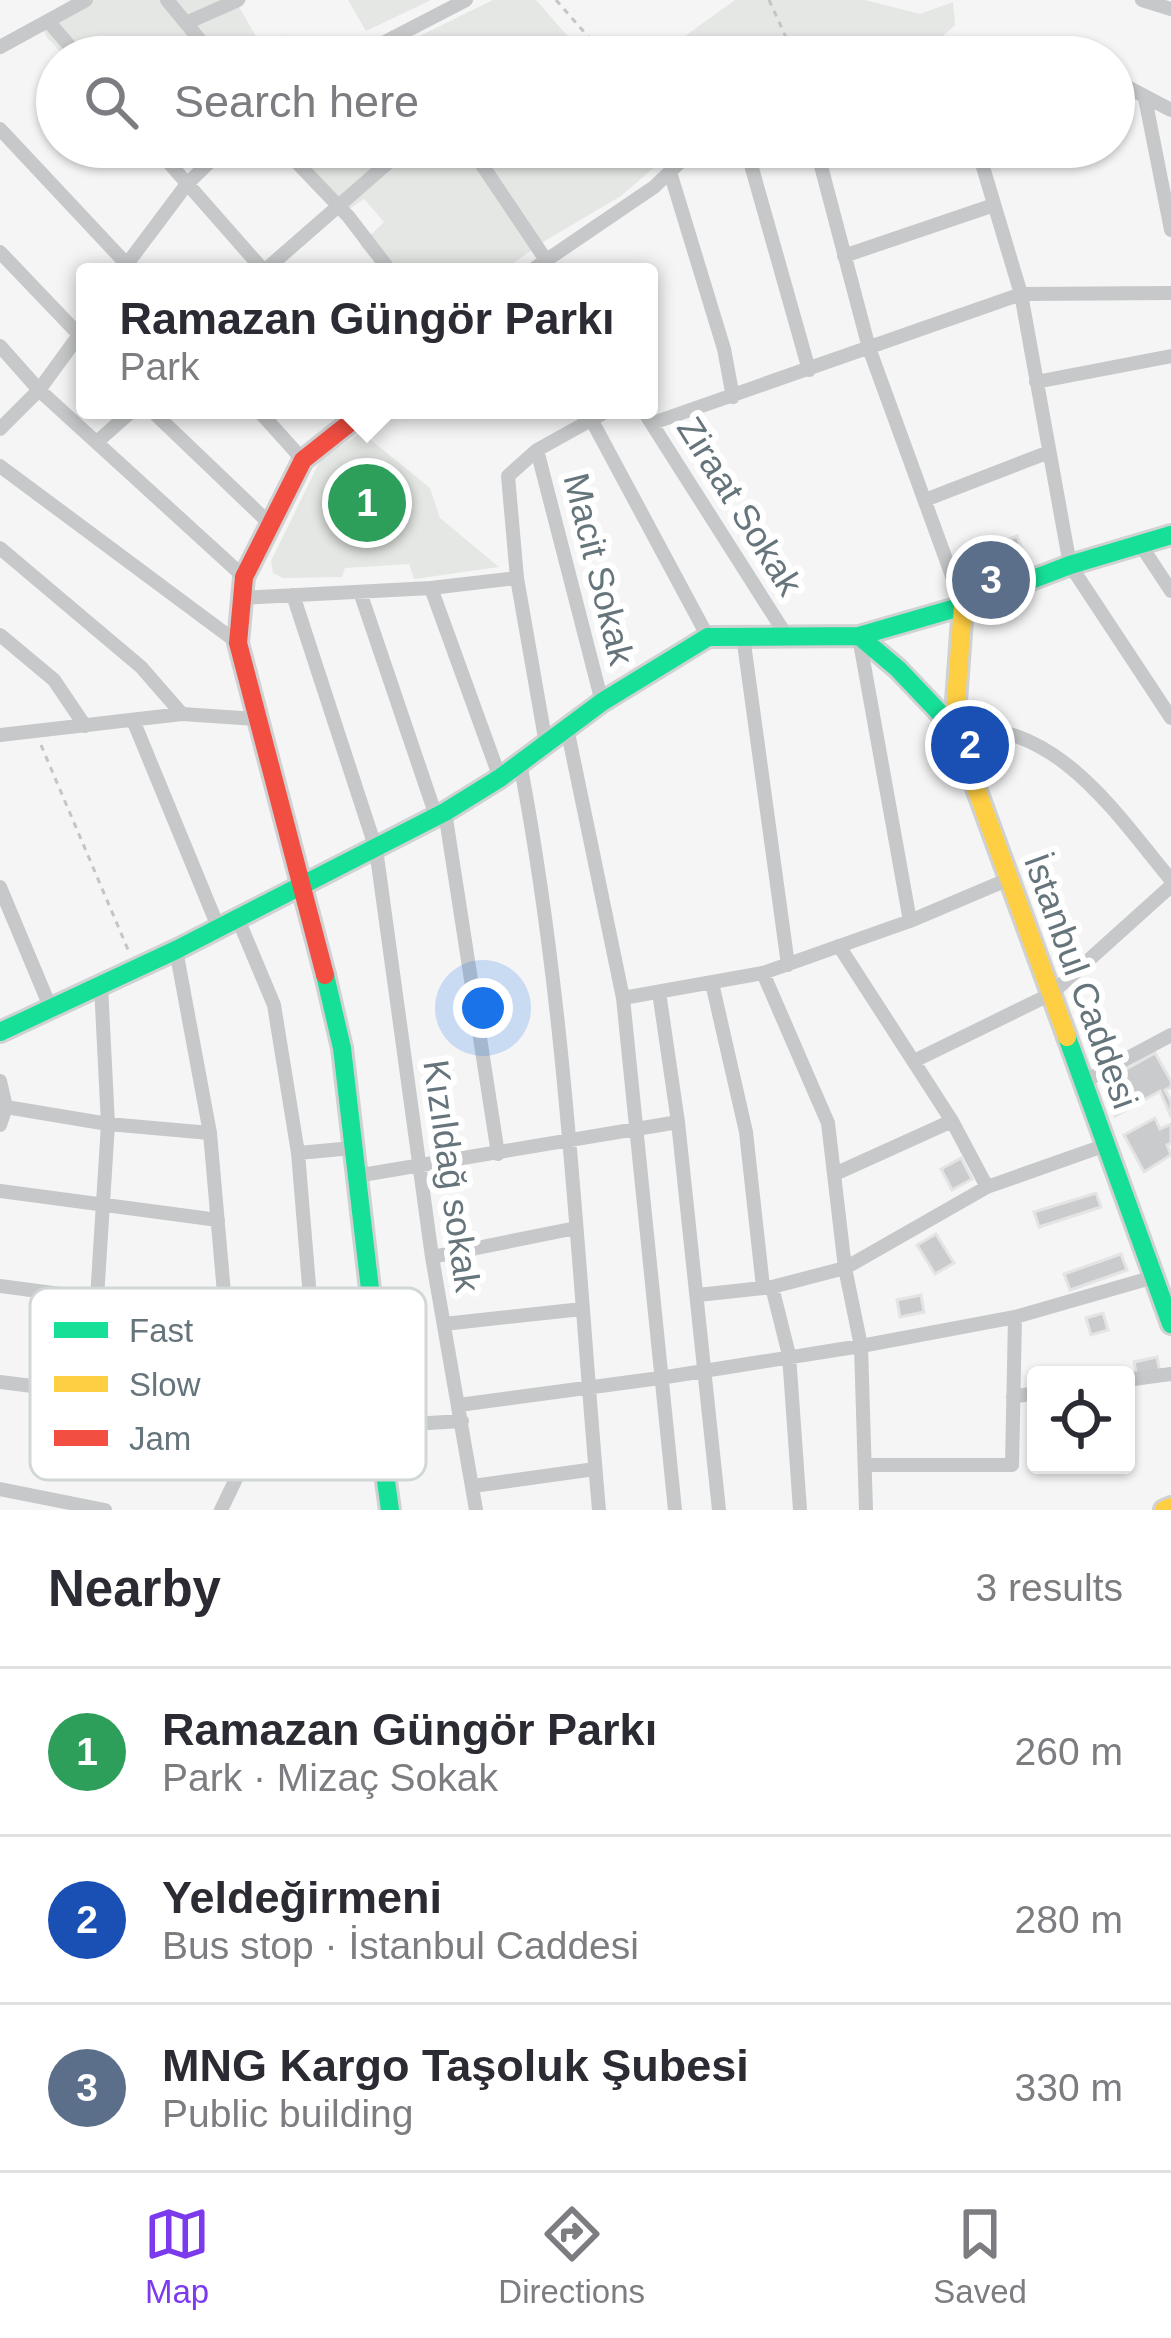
<!DOCTYPE html>
<meta charset="utf-8">
<style>
:root{--surface:#fff;--page:#f2f2f3;--text:#2b2b33;--muted:#7c7c81;--line:#e1e1e2;--accent:#7c3aed}
body{margin:0;font-family:Arial,sans-serif;background:var(--page);color:var(--text)}
.controls{position:absolute;right:36px;bottom:36px;display:grid;overflow:hidden;border-radius:12px;box-shadow:0 3px 9px #0004}
.controls button{width:108px;height:108px;display:grid;place-items:center;padding:0;border:0;border-bottom:3px solid var(--line);background:var(--surface);color:var(--text);font:60px sans-serif}
.you{position:absolute;left:483px;top:1008px;width:42px;height:42px;margin:-30px;border:9px solid #fff;border-radius:50%;background:#1a73e8;box-shadow:0 0 0 18px #1a73e833}
.badge{display:grid;place-items:center;width:78px;height:78px;border-radius:50%;background:var(--accent);color:#fff;font-size:39px;font-weight:700}
.pin{position:absolute;translate:-50% -50%;border:6px solid #fff;box-shadow:0 3px 12px #0006}
.popup{position:absolute;left:76px;top:263px;width:582px;height:156px;box-sizing:border-box;display:grid;place-content:center;border-radius:12px;background:var(--surface);filter:drop-shadow(0 3px 9px #0005);font-size:39px;white-space:nowrap;color:var(--muted)}
.popup b{font-size:45px;color:var(--text)}
.popup::after{content:'';position:absolute;left:50%;top:100%;margin-left:-24px;border:24px solid transparent;border-top-color:var(--surface)}
.list{margin:0;padding:0;list-style:none}
h2{display:flex;justify-content:space-between;align-items:center;height:156px;margin:0;padding:0 48px;font-size:51px}
h2 small{font-size:39px;font-weight:400;color:var(--muted)}
.list li{display:grid;grid-template-columns:78px 1fr auto;gap:36px;align-items:center;box-sizing:border-box;height:168px;padding:0 48px;border-top:3px solid var(--line)}
.list b{display:block;font-size:45px;white-space:nowrap}
.list p{margin:0;font-size:39px;white-space:nowrap;color:var(--muted)}
.list em{font-size:39px;font-style:normal;color:var(--muted)}
.icon{flex:none;width:66px;height:66px;fill:none;stroke:currentColor;stroke-width:2;stroke-linecap:round;stroke-linejoin:round}
.map{position:relative;flex:none;width:1171px;height:1510px;overflow:hidden}
.search{position:absolute;background:var(--surface);box-shadow:0 3px 9px #0004;left:36px;right:36px;top:36px;height:132px;display:flex;align-items:center;gap:30px;box-sizing:border-box;padding:0 42px;border-radius:66px;color:var(--muted);font-size:45px}
.sheet{height:660px;background:var(--surface)}
nav{display:flex;justify-content:space-around;align-items:center;box-sizing:border-box;height:168px;border-top:3px solid var(--line);background:var(--surface);font-size:33px;color:var(--muted)}
nav a{display:grid;justify-items:center;gap:6px}
nav .on{color:var(--accent)}
.map>svg:first-child{display:block}
.green{fill:#e4e7e3}
.building{fill:#cacbcc;stroke:#e4e4e4;stroke-width:3}
.lines{fill:none;stroke-linecap:round;stroke-linejoin:round}
.fast-casing{stroke:#d0d1d2;stroke-width:24}
.slow-casing{stroke:#d0d1d2;stroke-width:24}
.jam-casing{stroke:#d0d1d2;stroke-width:24}
.path{stroke:#c5c5c6;stroke-width:3;stroke-dasharray:6 6;stroke-linecap:butt}
.street{stroke:#c6c8c9;stroke-width:14}
.fast{stroke:#16e098;stroke-width:18}
.slow{stroke:#ffcf43;stroke-width:18}
.jam{stroke:#f24e42;stroke-width:18}
.labels{text-anchor:middle;dominant-baseline:central;stroke-width:12;stroke-linejoin:round;paint-order:stroke}
.street-label{font-size:36px;fill:#66757b;stroke:#fff}
.key{fill:#fff;stroke:#d1d6d7;stroke-width:3}
.key-label{font-size:33px;fill:#66757b}
</style>
<div class="map">
<svg width="1171" height="1510" viewBox="0 0 1171 1510">
<rect width="100%" height="100%" fill="#f5f5f5"/>
<!-- green -->
<path class="green" d="M71,0H247L239,7L261,45L284,35L289,57H65L46,36L41,24L44,16Z
M348,0H431L366,31Z
M493,0H536L586,57H377Z
M735,0H865L920,14L953,2L955,25L944,35L940,50L826,57H666L681,39Z
M286,147H678L621,196L543,242L501,272H383L360,245L384,222L364,199L340,215Z
M361,432L430,488L440,518L499,567L414,579L409,564L345,568L342,577L283,578L273,573L271,561L321,459Z"/>
<!-- building -->
<path class="building" d="M1017,536L1030,569L983,586L973,552Z
M1155,1053L1171,1081V1087L1165,1090L1171,1101V1117L1160,1091L1115,1116L1105,1081Z
M1155,1118L1160,1129L1171,1124V1143L1167,1145L1171,1155L1144,1172L1124,1135Z
M961,1158L972,1179L952,1190L941,1169Z
M1096,1193L1101,1207L1039,1227L1034,1212Z
M936,1234L954,1263L935,1274L917,1245Z
M1121,1254L1127,1270L1070,1290L1064,1274Z
M921,1295L924,1312L900,1317L897,1300Z
M1103,1313L1108,1330L1091,1335L1086,1318Z
M1157,1357L1160,1372L1137,1378L1134,1362Z"/>
<g class="lines">
<!-- fast casing -->
<g class="fast-casing">
<path id="fast" d="M859,636L898,669L954,728
M325,975L342,1048L386,1427L382,1452L390,1510
M0,1032L176,950L445,812L500,778L602,702L708,637L859,636L963,606L1070,565L1171,535
M1067,1037L1171,1324"/>
</g>
<!-- slow casing -->
<g class="slow-casing">
<path id="slow" d="M963,606L954,728L1067,1037
M1164,1510L1171,1507"/>
</g>
<!-- jam casing -->
<g class="jam-casing">
<path id="jam" d="M325,975L238,643L244,577L303,460L366,410"/>
</g>
<!-- path -->
<path class="path" d="M556,0L606,57
M769,0L795,57
M41,745L129,952"/>
<!-- street -->
<path class="street" d="M167,0L214,57
M1142,0L1171,9
M48,21L79,57
M186,23L238,0
M394,37L408,57
M0,47L86,0
M356,57L466,0
M1114,80L1171,110
M1145,98L1171,230
M0,129L134,272
M155,147L265,272
M282,147L348,216L391,272
M470,147L554,272
M746,147L809,370
M816,147L869,348L963,606
M977,147L1021,294L1070,565L1171,718
M670,172L724,349L733,397
M0,252L85,341
M844,256L994,205
M264,271L406,147
M121,272L187,184L225,147
M529,272L654,187L696,147
M0,346L39,390L244,577
M1036,382L1171,356
M151,410L269,523
M258,410L303,460
M643,410L786,635
M591,419L708,637
M653,423L1021,294L1171,293
M0,429L39,390L85,327
M98,441L133,410
M537,450L602,702
M0,466L238,643
M925,500L1049,452
M1140,544L1171,591
M0,548L141,667L182,714L257,719
M431,588L500,778
M360,592L436,816
M293,595L376,849L432,1257L476,1510
M240,598L431,588L517,578
M0,635L54,680L85,726
M743,636L788,965
M859,637L910,921
M133,720L219,929
M567,728L623,998L675,1510
M954,728C1055,719 1114,811 1171,880
M0,735L182,714
M546,744L517,578L508,476L537,450L609,410
M520,763C567,1009 577,1261 599,1510
M445,812L498,1154
M0,887L51,1009
M238,919L274,1005L298,1153L321,1430
M839,946L952,1121L987,1187
M176,950L210,1133L226,1316L239,1398L260,1429L279,1432L462,1421
M763,973L828,1123L845,1268L861,1346L866,1510
M712,983L746,1132L763,1287
M659,992L678,1122L719,1510
M623,998L763,973L910,921L1009,879
M914,1061L1051,994L1171,886
M0,1081L6,1107L0,1125
M1083,1082L1171,1035
M6,1107L108,1124L210,1133
M298,1153L353,1148
M837,1173L952,1121
M356,1176L678,1122
M0,1191L218,1220
M432,1257L576,1228
M0,1286L226,1316
M772,1287L789,1355L800,1510
M698,1295L772,1287L845,1268L987,1187L1106,1145
M444,1324L582,1309
M1126,1380L1171,1374
M0,1382L247,1413
M91,1393L108,1124L101,986
M1013,1397L1036,1393
M459,1405L660,1378L861,1346L1015,1317L1154,1277
M866,1465H1012L1015,1317
M473,1486L595,1469
M0,1489L105,1510
M221,1510L260,1429"/>
<!-- fast -->
<use href="#fast" class="fast"/>
<!-- slow -->
<use href="#slow" class="slow"/>
<!-- jam -->
<use href="#jam" class="jam"/>
</g>
<g class="labels">
<!-- street labels -->
<g class="street-label">
<text transform="translate(740 506) rotate(58)">Ziraat Sokak</text>
<text transform="translate(599 569) rotate(76)">Macit Sokak</text>
<text transform="translate(1081 981) rotate(70)">İstanbul Caddesi</text>
<text transform="translate(452 1176) rotate(82)">Kızıldağ sokak</text>
</g>
</g>
<!-- legend -->
<rect x="30" y="1288" width="396" height="192" rx="18" class="key"/>
<rect x="54" y="1322" width="54" height="16" fill="#16e098"/>
<rect x="54" y="1376" width="54" height="16" fill="#ffcf43"/>
<rect x="54" y="1430" width="54" height="16" fill="#f24e42"/>
<g class="key-label">
<text x="129" y="1342">Fast</text>
<text x="129" y="1396">Slow</text>
<text x="129" y="1450">Jam</text>
</g>
</svg>
<div class="controls">
<button><svg class="icon" aria-label="locate" viewBox="0 0 24 24"><circle cx="12" cy="12" r="6"/><path d="M12 2v4M12 18v4M2 12h4M18 12h4"/></svg></button>
</div>
<div class="you"></div>
<div class="pin badge" style="left:367px;top:503px;background:#2e9e5b">1</div>
<div class="popup"><b>Ramazan Güngör Parkı</b>Park</div>
<div class="pin badge" style="left:970px;top:745px;background:#1a4fb4">2</div>
<div class="pin badge" style="left:991px;top:580px;background:#5c6f8a">3</div>
<div class="search"><svg class="icon" aria-label="search" viewBox="0 0 24 24"><circle cx="10" cy="10" r="6"/><path d="M15 15l6 6"/></svg>Search here</div>
</div>
<section class="sheet">
<h2>Nearby<small>3 results</small></h2>
<ul class="list">
<li><span class="badge" style="background:#2e9e5b">1</span><div><b>Ramazan Güngör Parkı</b><p>Park · Mizaç Sokak</p></div><em>260 m</em></li>
<li><span class="badge" style="background:#1a4fb4">2</span><div><b>Yeldeğirmeni</b><p>Bus stop · İstanbul Caddesi</p></div><em>280 m</em></li>
<li><span class="badge" style="background:#5c6f8a">3</span><div><b>MNG Kargo Taşoluk Şubesi</b><p>Public building</p></div><em>330 m</em></li>
</ul>
</section>
<nav>
<a class="on"><svg class="icon" aria-label="map" viewBox="0 0 24 24"><path d="M3 6l6-2 6 2 6-2v14l-6 2-6-2-6 2zM9 4v14M15 6v14"/></svg>Map</a>
<a><svg class="icon" aria-label="directions" viewBox="0 0 24 24"><path d="M12 3l9 9-9 9-9-9zM9 14v-3h6M13 9l2 2-2 2"/></svg>Directions</a>
<a><svg class="icon" aria-label="saved" viewBox="0 0 24 24"><path d="M7 4h10v16l-5-4-5 4z"/></svg>Saved</a>
</nav>
